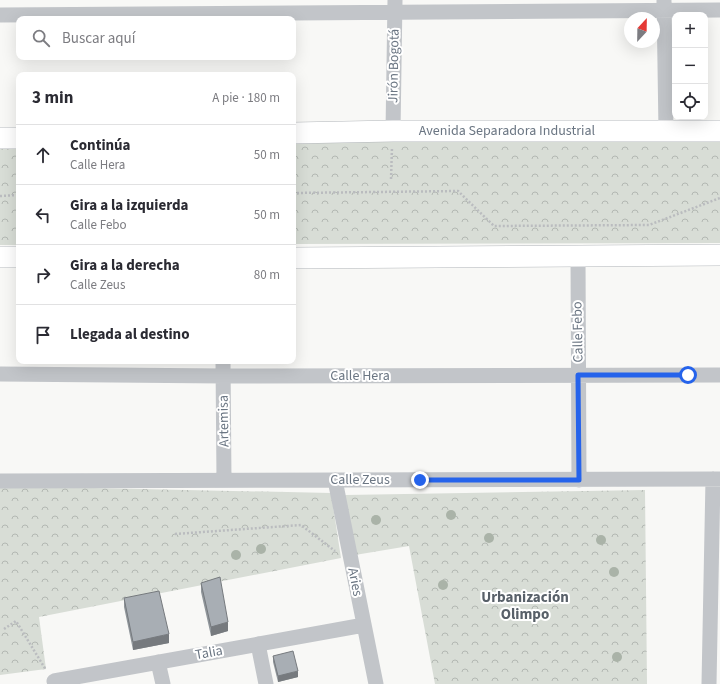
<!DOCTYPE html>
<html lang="es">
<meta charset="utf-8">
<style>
:root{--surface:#fff;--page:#f7f7f7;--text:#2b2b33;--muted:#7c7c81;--line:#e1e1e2}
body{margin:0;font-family:"Source Sans 3",sans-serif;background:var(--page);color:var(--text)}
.controls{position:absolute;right:12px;top:12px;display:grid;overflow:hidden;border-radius:8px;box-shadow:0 4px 16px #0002}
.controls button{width:36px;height:36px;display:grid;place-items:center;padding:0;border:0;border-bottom:1px solid var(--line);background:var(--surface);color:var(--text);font:20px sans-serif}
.compass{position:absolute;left:624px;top:12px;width:36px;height:36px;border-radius:50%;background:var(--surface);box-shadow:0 4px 16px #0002;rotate:22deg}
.stop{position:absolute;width:12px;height:12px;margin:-9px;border:3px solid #2563eb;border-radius:50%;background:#fff}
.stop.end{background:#2563eb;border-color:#fff;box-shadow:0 1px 4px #0008}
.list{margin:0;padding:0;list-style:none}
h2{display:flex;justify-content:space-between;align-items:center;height:52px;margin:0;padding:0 16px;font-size:17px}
h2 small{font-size:13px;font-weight:400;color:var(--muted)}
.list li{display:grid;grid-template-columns:26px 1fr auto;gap:12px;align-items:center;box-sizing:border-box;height:60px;padding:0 16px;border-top:1px solid var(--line)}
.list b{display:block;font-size:15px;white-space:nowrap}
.list p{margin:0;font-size:13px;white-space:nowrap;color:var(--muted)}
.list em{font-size:13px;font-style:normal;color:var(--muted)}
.icon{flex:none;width:22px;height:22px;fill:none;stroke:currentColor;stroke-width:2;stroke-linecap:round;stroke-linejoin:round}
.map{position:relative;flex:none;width:720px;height:684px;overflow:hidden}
.search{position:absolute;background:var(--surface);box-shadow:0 4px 16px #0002;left:16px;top:16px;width:280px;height:44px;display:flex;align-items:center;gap:10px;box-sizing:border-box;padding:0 14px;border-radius:8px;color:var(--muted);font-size:15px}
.panel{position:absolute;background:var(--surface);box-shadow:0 4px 16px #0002;left:16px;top:72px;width:280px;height:292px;border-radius:8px}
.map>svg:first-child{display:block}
.park{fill:url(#park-crowns)}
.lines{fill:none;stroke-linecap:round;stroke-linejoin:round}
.secondary-casing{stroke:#b3b7bb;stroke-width:22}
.path{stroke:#babcbf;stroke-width:2.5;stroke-dasharray:2 2;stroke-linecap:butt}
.street{stroke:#c2c5c9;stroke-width:15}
.secondary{stroke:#fff;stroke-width:21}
.tree{fill:#aab3a8}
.wall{fill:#90969b}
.shaded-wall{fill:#767a7e}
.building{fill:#a8aeb4;stroke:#767a7e}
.route{stroke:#2563eb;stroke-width:5}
.labels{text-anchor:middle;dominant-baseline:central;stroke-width:4;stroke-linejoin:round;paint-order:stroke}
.street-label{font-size:14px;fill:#6b7683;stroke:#fff}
.neighbourhood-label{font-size:15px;font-weight:bold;fill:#586069;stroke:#fff}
</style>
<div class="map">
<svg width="720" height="684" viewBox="0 0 720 684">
<defs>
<pattern id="park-crowns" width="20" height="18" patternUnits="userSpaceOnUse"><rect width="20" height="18" fill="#d8ddd6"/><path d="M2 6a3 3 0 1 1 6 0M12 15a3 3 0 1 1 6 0" fill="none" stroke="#b3b8b3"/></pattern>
</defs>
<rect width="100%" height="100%" fill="#f8f8f6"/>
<!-- park -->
<path class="park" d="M720,137V243L293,244V139Z
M19,140V245H0V141Z
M0,486L331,493L341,558L39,617L46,669L0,675Z
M645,490L647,684H435L409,546L355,555L345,495Z"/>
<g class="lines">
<!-- secondary casing -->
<g class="secondary-casing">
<g id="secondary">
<path id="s1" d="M293,133L393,131H720"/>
<path d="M0,138H19"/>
<path d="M0,257H19"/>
<path d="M293,258L720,255"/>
</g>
</g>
<!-- path -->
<path class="path" d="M391,179L392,147
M293,193L458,191L494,226L649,225L720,198
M0,196L19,195
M175,534L301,525L335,551
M4,629L16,621L46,670"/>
<!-- street -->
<path class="street" d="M664,1L666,131
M0,15L720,10
M393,131L395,0
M578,257L579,480
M223,361L224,480
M0,374L223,376L720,375
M335,480L376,684
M0,481L720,479
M258,644L266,684
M158,662L163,684
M55,684L54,681L364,625
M709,684L713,479"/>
<!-- secondary -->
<use href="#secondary" class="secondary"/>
</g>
<!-- trees -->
<g class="tree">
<circle cx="451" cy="515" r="5"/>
<circle cx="376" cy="520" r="5"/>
<circle cx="489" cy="538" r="5"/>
<circle cx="601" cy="540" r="5"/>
<circle cx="261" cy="549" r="5"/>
<circle cx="236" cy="555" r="5"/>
<circle cx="614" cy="572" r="5"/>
<circle cx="443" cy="585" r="5"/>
<circle cx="617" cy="657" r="5"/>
</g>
<!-- wall -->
<path class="wall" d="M201,583L228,631L211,636L201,592Z
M124,598L169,643L133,650L124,607Z
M273,656L298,677L278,682L273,662Z"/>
<!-- shaded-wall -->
<path class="shaded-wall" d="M228,622V631L211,636V627Z
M169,634V643L133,650V642Z
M298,671V677L278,682V676Z"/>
<!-- building -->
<path class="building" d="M220,577L228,622L211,627L201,583Z
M159,591L169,634L133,642L124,598Z
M293,651L298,671L278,676L273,656Z"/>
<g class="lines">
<!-- route -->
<path class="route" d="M420,480H579L578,375H688"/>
</g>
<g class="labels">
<!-- street labels -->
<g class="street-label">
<text transform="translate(394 66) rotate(-89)">Jirón Bogotá</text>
<text stroke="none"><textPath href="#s1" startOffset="214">Avenida Separadora Industrial</textPath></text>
<text transform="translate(578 332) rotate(-91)">Calle Febo</text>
<text x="360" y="376">Calle Hera</text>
<text transform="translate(224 421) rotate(-91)">Artemisa</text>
<text x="360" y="480">Calle Zeus</text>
<text transform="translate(355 582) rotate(79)">Aries</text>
<text transform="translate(209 653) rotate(-10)">Talia</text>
</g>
<!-- neighbourhood labels -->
<g class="neighbourhood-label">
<text x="525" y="597">Urbanización<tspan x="525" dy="17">Olimpo</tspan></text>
</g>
</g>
</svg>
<div class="controls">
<button>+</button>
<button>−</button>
<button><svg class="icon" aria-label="locate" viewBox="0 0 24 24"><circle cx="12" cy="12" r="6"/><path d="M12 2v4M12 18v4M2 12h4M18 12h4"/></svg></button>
</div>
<svg class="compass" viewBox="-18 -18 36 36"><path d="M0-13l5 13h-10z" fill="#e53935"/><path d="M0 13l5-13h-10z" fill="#7c7c81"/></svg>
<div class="stop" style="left:688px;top:375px"></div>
<div class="stop end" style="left:420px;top:480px"></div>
<div class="search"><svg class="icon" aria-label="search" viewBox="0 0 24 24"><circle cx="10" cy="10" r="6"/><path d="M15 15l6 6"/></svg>Buscar aquí</div>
<section class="panel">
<h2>3 min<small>A pie · 180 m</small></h2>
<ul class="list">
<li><svg class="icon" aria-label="ahead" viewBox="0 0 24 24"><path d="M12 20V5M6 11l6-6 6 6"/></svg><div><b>Continúa</b><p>Calle Hera</p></div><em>50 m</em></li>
<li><svg class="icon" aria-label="left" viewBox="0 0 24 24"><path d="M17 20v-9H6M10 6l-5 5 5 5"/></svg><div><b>Gira a la izquierda</b><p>Calle Febo</p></div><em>50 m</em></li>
<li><svg class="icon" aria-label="right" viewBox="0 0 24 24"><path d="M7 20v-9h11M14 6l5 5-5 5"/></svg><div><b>Gira a la derecha</b><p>Calle Zeus</p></div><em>80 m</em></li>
<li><svg class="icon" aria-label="arrive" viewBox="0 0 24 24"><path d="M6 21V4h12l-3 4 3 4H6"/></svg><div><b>Llegada al destino</b></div></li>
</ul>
</section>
</div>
